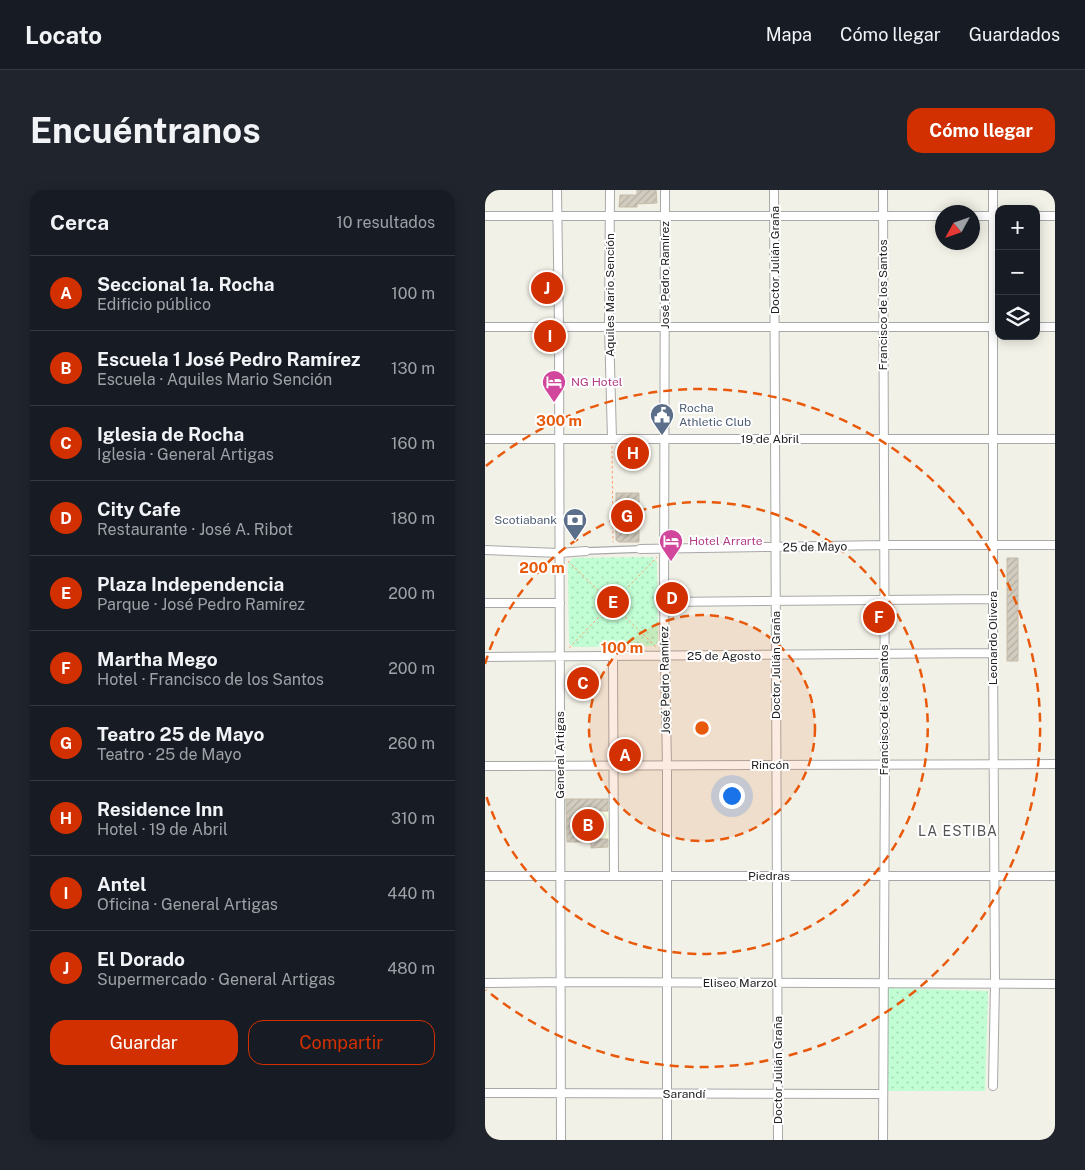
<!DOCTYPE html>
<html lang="es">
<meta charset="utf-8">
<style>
:root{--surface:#171b24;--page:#20242c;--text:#f1f3f6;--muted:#9ea1a6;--line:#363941;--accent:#d23000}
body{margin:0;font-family:"Public Sans",sans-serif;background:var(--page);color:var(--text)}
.controls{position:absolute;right:15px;top:15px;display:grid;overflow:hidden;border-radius:10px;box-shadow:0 2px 12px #0003}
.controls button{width:45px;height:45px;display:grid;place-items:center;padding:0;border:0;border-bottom:1px solid var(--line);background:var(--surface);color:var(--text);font:25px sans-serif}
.compass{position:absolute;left:450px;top:15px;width:45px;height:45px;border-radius:50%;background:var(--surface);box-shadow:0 2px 12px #0003;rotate:230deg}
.you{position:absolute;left:246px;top:605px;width:18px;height:18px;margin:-12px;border:4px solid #fff;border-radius:50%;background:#1a73e8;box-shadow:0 0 0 8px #1a73e833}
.badge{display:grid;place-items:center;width:32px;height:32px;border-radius:50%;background:var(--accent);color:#fff;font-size:16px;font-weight:700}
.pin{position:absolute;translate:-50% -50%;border:2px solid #fff;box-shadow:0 1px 5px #0006}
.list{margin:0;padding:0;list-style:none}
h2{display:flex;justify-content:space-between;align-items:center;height:65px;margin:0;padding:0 20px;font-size:21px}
h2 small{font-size:16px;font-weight:400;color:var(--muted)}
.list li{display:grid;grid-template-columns:32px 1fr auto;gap:15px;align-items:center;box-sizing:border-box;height:75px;padding:0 20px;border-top:1px solid var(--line)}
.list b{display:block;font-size:19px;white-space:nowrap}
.list p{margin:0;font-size:16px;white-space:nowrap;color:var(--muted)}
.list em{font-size:16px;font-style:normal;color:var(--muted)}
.actions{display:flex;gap:10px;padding:15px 20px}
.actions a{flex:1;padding:11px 0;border:1px solid var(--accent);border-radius:15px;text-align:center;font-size:18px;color:var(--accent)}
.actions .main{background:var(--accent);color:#fff}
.icon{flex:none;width:28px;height:28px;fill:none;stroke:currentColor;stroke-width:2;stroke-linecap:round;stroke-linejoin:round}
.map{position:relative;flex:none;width:570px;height:950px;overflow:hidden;border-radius:15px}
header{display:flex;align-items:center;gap:30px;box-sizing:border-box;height:70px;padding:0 25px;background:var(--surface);border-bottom:1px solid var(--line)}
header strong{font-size:24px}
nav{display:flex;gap:28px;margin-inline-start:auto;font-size:18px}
.intro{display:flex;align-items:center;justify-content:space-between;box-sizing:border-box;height:120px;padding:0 30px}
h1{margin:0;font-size:35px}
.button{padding:12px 22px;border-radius:15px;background:var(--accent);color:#fff;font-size:18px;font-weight:700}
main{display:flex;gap:30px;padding:0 30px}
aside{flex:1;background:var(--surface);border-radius:15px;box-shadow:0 2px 12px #0003}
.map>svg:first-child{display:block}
.education{fill:#f8ffe3}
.park{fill:url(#park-dots)}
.building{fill:url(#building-hatch);stroke:#c5bba7}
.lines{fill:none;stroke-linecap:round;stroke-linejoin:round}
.pedestrian-casing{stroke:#a8a8a8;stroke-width:8}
.minor-casing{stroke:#a8a8a8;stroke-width:10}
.path{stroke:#ff9c6b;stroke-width:1;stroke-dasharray:2.5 2.5;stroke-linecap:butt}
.pedestrian{stroke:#fff;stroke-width:5.5}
.minor{stroke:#fff;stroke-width:8}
.ring{fill:none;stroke:#e8590c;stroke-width:2.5;stroke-dasharray:9 6}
.labels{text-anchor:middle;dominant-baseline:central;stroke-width:4;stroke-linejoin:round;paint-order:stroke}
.street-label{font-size:12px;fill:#212121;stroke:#fff}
.hotel-label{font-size:12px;fill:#b23c85;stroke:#fff;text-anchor:start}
.service-label{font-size:12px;fill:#4e5e75;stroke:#fff;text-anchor:start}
.neighbourhood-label{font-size:14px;letter-spacing:1px;fill:#545454;stroke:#fff}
.centre{fill:#e8590c;stroke:#fff;stroke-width:2.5}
.ring-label{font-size:15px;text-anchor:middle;font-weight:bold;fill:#e8590c;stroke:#fff;stroke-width:4;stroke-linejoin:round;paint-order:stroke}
</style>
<header>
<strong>Locato</strong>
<nav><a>Mapa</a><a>Cómo llegar</a><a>Guardados</a></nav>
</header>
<div class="intro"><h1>Encuéntranos</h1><a class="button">Cómo llegar</a></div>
<main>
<aside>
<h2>Cerca<small>10 resultados</small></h2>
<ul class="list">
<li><span class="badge">A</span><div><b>Seccional 1a. Rocha</b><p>Edificio público</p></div><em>100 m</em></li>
<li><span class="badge">B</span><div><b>Escuela 1 José Pedro Ramírez</b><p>Escuela · Aquiles Mario Sención</p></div><em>130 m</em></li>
<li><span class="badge">C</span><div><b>Iglesia de Rocha</b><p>Iglesia · General Artigas</p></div><em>160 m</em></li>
<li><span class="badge">D</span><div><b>City Cafe</b><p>Restaurante · José A. Ribot</p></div><em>180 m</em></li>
<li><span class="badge">E</span><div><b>Plaza Independencia</b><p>Parque · José Pedro Ramírez</p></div><em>200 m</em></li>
<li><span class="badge">F</span><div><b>Martha Mego</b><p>Hotel · Francisco de los Santos</p></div><em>200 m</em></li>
<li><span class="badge">G</span><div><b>Teatro 25 de Mayo</b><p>Teatro · 25 de Mayo</p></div><em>260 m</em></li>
<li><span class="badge">H</span><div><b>Residence Inn</b><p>Hotel · 19 de Abril</p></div><em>310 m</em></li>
<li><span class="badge">I</span><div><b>Antel</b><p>Oficina · General Artigas</p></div><em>440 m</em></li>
<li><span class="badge">J</span><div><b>El Dorado</b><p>Supermercado · General Artigas</p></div><em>480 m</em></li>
</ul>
<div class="actions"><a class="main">Guardar</a><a>Compartir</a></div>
</aside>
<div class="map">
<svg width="570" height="950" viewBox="0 0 570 950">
<defs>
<pattern id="park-dots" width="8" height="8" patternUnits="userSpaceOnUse" patternTransform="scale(1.25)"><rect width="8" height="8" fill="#c1fed4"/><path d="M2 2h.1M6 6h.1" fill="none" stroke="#a6d9b6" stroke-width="1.8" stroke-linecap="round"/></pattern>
<pattern id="building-hatch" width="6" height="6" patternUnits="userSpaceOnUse" patternTransform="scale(1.25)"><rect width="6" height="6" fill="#d2ccbf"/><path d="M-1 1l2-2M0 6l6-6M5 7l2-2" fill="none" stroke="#b4afa4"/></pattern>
</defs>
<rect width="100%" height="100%" fill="#f2f1e7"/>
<!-- education -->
<path class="education" d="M81,609H125L126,657L106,658V652H82Z"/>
<!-- park -->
<path class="park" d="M167,367L172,372L173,451L171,455L167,456L88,457L84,453L83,373L88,368Z
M403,798L503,801L500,901H402Z"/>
<!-- building -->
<path class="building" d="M152,0H171L172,13L152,14V17H134L135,5H152Z
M131,303H154V352H134L131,350Z
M522,368H533V471H522Z
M81,609H123V621H98V626H93L94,646H98V652H82Z
M106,649H123V657L106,658Z"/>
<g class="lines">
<!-- pedestrian casing -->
<g class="pedestrian-casing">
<path id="pedestrian" d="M101,361L155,359"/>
</g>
<!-- minor casing -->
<g class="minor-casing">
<path id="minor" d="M72,0L74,137L76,950
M125,0L124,137L127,249
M180,0L179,412L182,576V950
M289,0L293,950
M398,0L400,574L398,950
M0,26H458
M488,26H514
M551,26H570
M0,137H514
M551,137H570
M0,249H570
M155,359L399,355H570
M0,360L74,363L101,361
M179,412L508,409
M0,413H75
M0,467L508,463
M128,467L129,686
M0,576L570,574
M0,686H570
M0,793L76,792L570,794
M508,896L510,794L508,463V0
M0,903L398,904"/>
</g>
<!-- path -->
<path class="path" d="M127,256L128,352
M83,371L171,457
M84,458L172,367"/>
<!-- pedestrian -->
<use href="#pedestrian" class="pedestrian"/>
<!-- minor -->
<use href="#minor" class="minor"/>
</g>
<!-- distance rings -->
<circle cx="217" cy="538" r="113" fill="#e8590c" fill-opacity=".12"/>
<g class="ring">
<circle cx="217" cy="538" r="113"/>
<path d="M0 474A226 226 0 1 1 0 602"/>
<path d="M1 276A339 339 0 1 1 1 800"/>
</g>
<!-- icons -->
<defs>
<g id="hotel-pin" transform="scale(1.25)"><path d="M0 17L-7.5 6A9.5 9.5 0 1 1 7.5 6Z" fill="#d1479c" stroke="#fff"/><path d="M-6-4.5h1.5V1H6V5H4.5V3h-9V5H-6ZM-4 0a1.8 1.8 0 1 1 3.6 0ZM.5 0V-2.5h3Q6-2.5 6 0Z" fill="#fff"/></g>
<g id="civic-pin" transform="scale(1.25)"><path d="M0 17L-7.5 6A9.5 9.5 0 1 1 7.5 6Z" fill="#5c6f8a" stroke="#fff"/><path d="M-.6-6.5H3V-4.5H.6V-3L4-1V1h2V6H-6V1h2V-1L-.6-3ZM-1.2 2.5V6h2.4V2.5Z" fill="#fff"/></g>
<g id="bank-pin" transform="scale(1.25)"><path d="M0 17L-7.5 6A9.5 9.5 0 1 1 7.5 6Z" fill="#5c6f8a" stroke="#fff"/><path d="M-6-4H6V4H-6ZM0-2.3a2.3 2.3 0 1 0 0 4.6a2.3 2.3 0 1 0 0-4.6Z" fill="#fff"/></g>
</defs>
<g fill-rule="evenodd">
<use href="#hotel-pin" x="69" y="192"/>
<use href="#civic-pin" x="177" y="225"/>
<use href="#bank-pin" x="90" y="330"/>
<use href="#hotel-pin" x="186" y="351"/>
</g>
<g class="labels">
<!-- street labels -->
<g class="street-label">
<text transform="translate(290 70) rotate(-90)">Doctor Julián Graña</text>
<text transform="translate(180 85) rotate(-90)">José Pedro Ramírez</text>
<text transform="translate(125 105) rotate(-90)">Aquiles Mario Sención</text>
<text transform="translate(398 115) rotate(-90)">Francisco de los Santos</text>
<text x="285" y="249">19 de Abril</text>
<text transform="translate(330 357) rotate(-1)">25 de Mayo</text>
<text transform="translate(508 448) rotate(-90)">Leonardo Olivera</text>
<text x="239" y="466">25 de Agosto</text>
<text transform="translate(291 475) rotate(-90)">Doctor Julián Graña</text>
<text transform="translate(180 490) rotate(-91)">José Pedro Ramírez</text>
<text transform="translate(399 520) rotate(-90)">Francisco de los Santos</text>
<text transform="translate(75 565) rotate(-90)">General Artigas</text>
<text x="285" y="575">Rincón</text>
<text x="284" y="686">Piedras</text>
<text x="255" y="793">Eliseo Marzol</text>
<text transform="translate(293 880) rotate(-90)">Doctor Julián Graña</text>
<text x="199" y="904">Sarandí</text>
</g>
<!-- hotel labels -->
<g class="hotel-label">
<text x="86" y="192">NG Hotel</text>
<text x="204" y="351">Hotel Arrarte</text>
</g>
<!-- service labels -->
<g class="service-label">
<text x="194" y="218">Rocha<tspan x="194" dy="14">Athletic Club</tspan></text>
<text x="72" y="330" text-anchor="end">Scotiabank</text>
</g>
<!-- neighbourhood labels -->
<g class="neighbourhood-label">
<text x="473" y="641">LA ESTIBA</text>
</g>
</g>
<circle cx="217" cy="538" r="8" class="centre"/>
<g class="ring-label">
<text x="74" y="236">300 m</text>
<text x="57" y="383">200 m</text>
<text x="137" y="463">100 m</text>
</g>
</svg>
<div class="controls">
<button>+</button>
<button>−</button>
<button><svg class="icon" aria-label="layers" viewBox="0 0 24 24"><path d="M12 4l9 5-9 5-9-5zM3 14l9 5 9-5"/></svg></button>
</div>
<svg class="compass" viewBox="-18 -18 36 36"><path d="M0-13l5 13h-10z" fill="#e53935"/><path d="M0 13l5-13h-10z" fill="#9ea1a6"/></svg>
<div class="you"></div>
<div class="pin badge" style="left:140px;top:565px">A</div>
<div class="pin badge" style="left:103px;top:635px">B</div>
<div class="pin badge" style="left:98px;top:493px">C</div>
<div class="pin badge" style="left:187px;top:408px">D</div>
<div class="pin badge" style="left:128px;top:412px">E</div>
<div class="pin badge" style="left:394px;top:427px">F</div>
<div class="pin badge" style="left:142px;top:326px">G</div>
<div class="pin badge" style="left:148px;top:263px">H</div>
<div class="pin badge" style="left:65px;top:146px">I</div>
<div class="pin badge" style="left:62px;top:98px">J</div>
</div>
</main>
